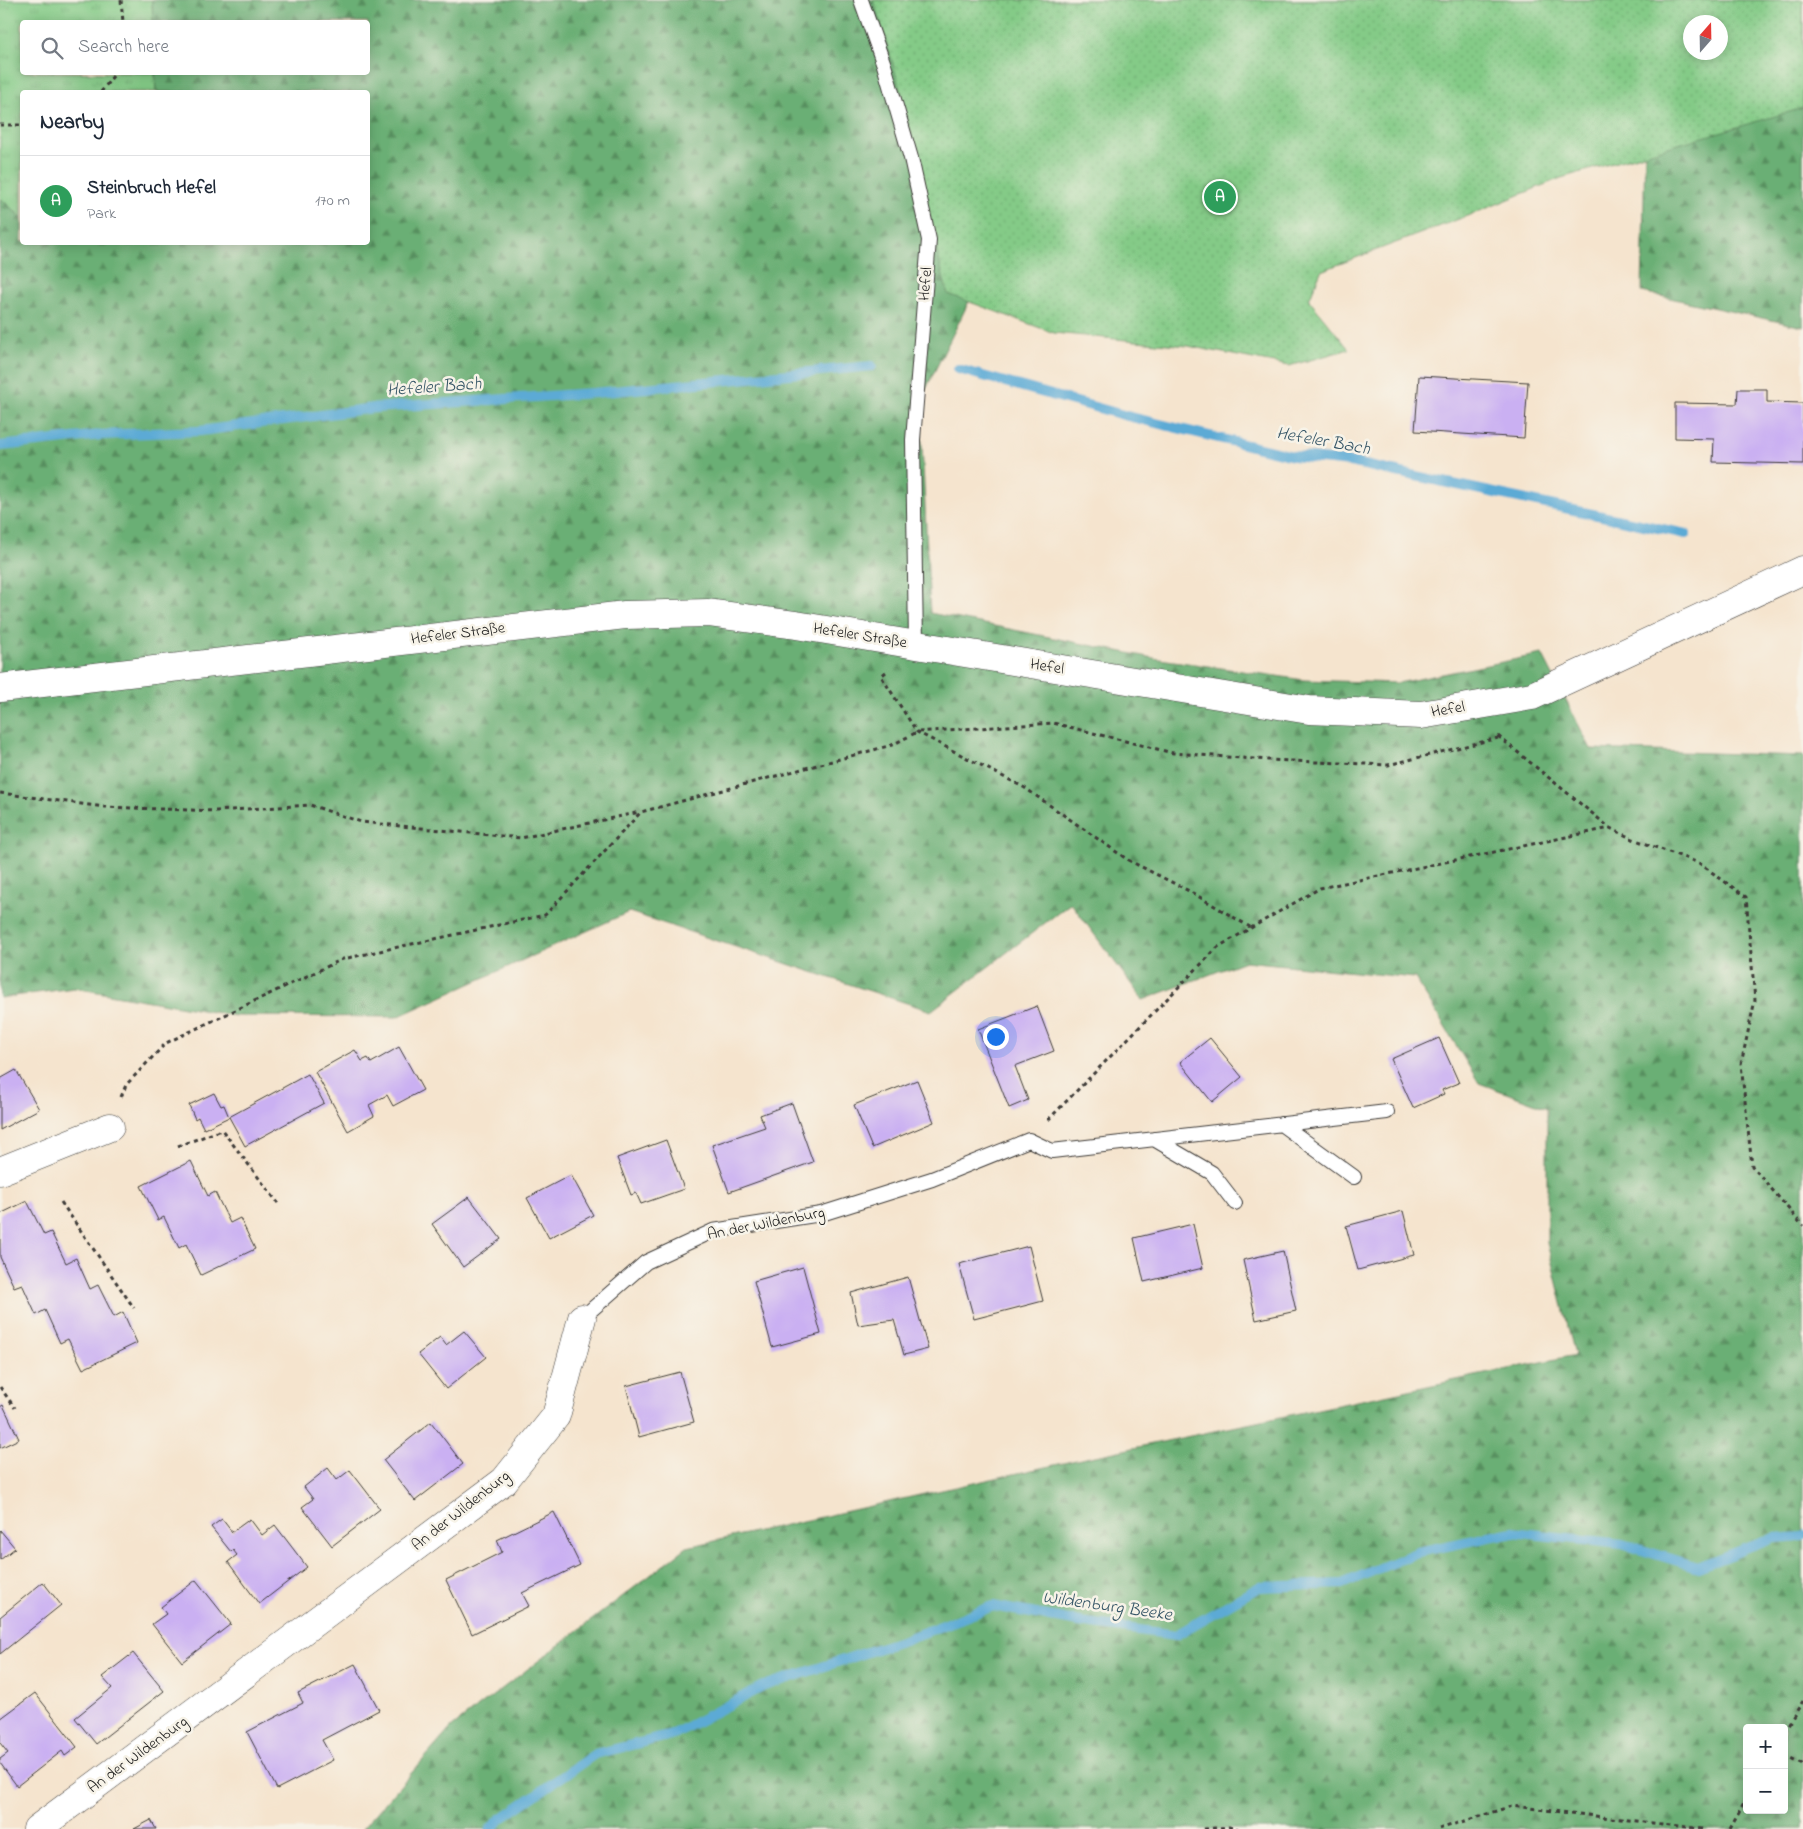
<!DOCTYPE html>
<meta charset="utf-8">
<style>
:root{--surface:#fff;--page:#f6f6f7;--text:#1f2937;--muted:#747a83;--line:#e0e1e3;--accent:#b5179e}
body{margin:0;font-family:"Indie Flower",sans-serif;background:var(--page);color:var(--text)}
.controls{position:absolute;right:15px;bottom:15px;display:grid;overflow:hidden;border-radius:5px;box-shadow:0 2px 12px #0003}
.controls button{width:45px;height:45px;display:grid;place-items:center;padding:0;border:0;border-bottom:1px solid var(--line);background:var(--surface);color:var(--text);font:25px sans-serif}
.compass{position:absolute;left:1683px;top:15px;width:45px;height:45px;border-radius:50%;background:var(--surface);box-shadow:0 2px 12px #0003;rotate:20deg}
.you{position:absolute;left:995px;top:1036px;width:18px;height:18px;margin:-12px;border:4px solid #fff;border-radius:50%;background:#1a73e8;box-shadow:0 0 0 8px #1a73e833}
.badge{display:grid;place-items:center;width:32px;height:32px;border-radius:50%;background:var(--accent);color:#fff;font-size:16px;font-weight:700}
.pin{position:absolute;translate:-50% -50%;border:2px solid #fff;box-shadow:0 1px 5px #0006}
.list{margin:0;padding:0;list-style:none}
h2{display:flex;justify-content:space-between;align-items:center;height:65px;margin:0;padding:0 20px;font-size:21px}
h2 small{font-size:16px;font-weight:400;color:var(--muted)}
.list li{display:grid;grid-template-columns:32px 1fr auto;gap:15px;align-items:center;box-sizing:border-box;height:90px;padding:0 20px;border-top:1px solid var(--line)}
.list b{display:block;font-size:19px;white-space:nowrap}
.list p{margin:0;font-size:16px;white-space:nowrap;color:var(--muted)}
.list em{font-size:16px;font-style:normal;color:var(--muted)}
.icon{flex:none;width:28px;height:28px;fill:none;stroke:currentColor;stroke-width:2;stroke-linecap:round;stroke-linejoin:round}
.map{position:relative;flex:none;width:1803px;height:1829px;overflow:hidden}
.search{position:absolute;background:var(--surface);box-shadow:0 2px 12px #0003;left:20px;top:20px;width:350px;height:55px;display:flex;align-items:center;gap:12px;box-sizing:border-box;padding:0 18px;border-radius:5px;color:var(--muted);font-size:19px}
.panel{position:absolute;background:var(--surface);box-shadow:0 2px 12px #0003;left:20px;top:90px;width:350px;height:155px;border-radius:5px}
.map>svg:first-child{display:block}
.grass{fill:url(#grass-tufts);stroke:#507452}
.forest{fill:url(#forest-firs);stroke:#446648;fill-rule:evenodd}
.park{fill:url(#park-dots);stroke:#507452;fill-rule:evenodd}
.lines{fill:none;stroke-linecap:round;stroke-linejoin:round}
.stream{stroke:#5baad5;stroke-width:10}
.building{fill:#cab0f2}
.lane-casing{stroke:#3d3a37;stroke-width:16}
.street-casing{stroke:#3d3a37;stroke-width:29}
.secondary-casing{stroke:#3d3a37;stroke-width:29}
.path{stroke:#3d3a37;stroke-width:3;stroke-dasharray:4 4;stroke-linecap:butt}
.lane{stroke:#fff;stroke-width:14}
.street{stroke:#fff;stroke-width:28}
.secondary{stroke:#fff;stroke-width:28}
.labels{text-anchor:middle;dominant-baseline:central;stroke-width:5;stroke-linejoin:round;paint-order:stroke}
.street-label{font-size:16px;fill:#1c1c1c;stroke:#f7f3e8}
.water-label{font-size:18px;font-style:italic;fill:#355566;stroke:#f7f3e8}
</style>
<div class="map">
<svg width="1803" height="1829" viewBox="0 0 1803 1829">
<defs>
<pattern id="grass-tufts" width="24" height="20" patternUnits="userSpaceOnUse" patternTransform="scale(1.25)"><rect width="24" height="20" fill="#84cb87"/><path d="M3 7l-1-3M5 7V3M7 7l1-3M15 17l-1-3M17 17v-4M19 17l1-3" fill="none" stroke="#71ae74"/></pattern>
<pattern id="forest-firs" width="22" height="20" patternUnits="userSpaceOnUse" patternTransform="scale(1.25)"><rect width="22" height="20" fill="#6baf74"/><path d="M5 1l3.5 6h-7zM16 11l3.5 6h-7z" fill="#578e5e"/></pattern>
<pattern id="park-dots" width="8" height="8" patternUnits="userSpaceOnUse" patternTransform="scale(1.25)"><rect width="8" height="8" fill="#84cb87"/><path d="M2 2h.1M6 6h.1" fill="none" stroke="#71ae74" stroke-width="1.8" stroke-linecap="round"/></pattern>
</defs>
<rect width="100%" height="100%" fill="#f7f3e8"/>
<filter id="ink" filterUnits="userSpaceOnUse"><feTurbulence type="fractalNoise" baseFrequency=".02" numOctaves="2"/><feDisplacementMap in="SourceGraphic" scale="10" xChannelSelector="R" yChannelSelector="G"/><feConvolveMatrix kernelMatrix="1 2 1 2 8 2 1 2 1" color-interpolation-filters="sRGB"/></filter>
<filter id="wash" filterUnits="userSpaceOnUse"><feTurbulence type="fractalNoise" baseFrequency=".0096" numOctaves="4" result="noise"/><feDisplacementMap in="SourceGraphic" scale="20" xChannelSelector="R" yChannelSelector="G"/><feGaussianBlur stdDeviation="1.12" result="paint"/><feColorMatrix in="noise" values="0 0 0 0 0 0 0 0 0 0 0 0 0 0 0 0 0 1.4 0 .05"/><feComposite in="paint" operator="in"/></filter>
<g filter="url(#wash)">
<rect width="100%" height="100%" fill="#f5e4ce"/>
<!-- grass -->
<path class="grass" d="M0,0H152L153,22H22V72L155,73L156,92H22V218L0,198Z"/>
<!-- forest -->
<path class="forest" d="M152,0H1803V327L1642,292L1645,147L1016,206L920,401L930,613L1153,658L1304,680L1398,683L1542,654L1591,749L1803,756V1829H362L452,1727L687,1547L1081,1459L1575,1355L1547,1243V1108L1479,1083L1415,978L1245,961L1143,1000L1071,903L931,1011L629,912L397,1017L236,1016L74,988L0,998V198L22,218V242H368V92H156L155,73L368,72V22H153ZM1690,22H1720V52H1690ZM1747,1728H1784V1810H1747Z"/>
<!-- park -->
<path class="park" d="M873,0H1803V108L1561,178L1475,213L1321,271L1309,300L1349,349L1289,366L1188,346L1054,333L948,294C937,257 931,219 922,182C909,121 893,59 873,0ZM1690,22H1720V52H1690Z"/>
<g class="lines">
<!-- stream -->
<path class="stream" d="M958,369L1127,416L1293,456L1350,462L1686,534
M0,446L101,435L200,431L374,408L594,393L872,366
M490,1829L502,1818L595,1754L672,1735L764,1686L907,1639L993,1606L1079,1622L1176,1635L1259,1587L1342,1584L1418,1552L1513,1532L1622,1544L1698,1567L1774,1538L1803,1536"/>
</g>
<g id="blocks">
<!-- building -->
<path class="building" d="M1419,376L1528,382L1524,438L1415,431Z
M1738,389H1767V402L1803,403V464L1713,462L1714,439L1675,438V403L1737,404Z
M1037,1006L1054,1051L1015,1066L1028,1100L1009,1108L978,1029Z
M1210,1038L1242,1077L1212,1102L1180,1062Z
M1439,1038L1459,1083L1442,1090L1444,1094L1413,1108L1391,1059Z
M399,1047L423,1090L393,1106L387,1095L369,1105L374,1116L348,1131L315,1072L355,1050L362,1061L368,1058L371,1063Z
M16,1070L39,1109L0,1130V1079Z
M308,1074L324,1103L245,1146L229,1117Z
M917,1080L934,1122L872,1148L854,1105Z
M214,1093L221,1106L224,1105L229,1117L204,1129L198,1117L195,1119L189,1105Z
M792,1103L813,1162L729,1192L712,1145L765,1127L760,1115Z
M666,1140L684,1189L641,1204L636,1193L631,1195L617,1158Z
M191,1161L208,1196L215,1192L230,1223L240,1218L255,1249L201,1275L186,1244L179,1248L164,1217L158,1220L141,1186Z
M571,1175L593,1215L549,1238L527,1198Z
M469,1197L501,1239L463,1267L432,1224Z
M27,1201L44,1235L51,1232L66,1263L76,1258L90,1289L98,1285L114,1317L123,1312L137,1343L83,1369L68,1339L60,1343L45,1310L36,1315L22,1284L14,1287L0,1257V1214Z
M1403,1211L1414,1255L1358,1270L1346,1226Z
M1193,1224L1203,1268L1144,1282L1134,1238Z
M1029,1246L1043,1301L974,1319L959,1264Z
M1283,1251L1296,1311L1256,1320L1243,1260Z
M803,1267L821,1334L772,1347L754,1281Z
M908,1277L928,1349L904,1355L894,1320L858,1325L851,1293Z
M464,1331L486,1357L446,1389L418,1354L440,1337L446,1345Z
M680,1372L694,1422L639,1437L626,1386Z
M3,1405L19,1439L0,1448V1407Z
M431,1422L463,1464L415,1501L383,1460Z
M328,1468L337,1480L350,1470L380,1509L332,1546L302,1507L313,1499L304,1487Z
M554,1512L580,1565L522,1593L529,1606L472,1634L446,1580L502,1552L497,1540Z
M222,1519L232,1532L250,1519L262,1535L275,1525L307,1567L259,1604L228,1562L237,1555L233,1550L231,1552L211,1527Z
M0,1530L15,1548L0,1560Z
M196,1580L231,1624L182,1662L152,1624L166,1614L161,1607Z
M43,1582L61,1605L0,1654V1617Z
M133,1653L164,1691L96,1744L75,1718L112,1688L102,1677Z
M355,1664L379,1710L322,1740L333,1760L277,1789L247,1732L303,1703L298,1693Z
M35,1693L77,1747L65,1756L62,1751L17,1786L0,1763V1759L8,1753L0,1743V1719Z
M151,1820L156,1829H134Z"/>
</g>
</g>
<g filter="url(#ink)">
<use href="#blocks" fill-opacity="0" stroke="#3d3a37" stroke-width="1"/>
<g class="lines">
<!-- lane casing -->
<g class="lane-casing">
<path id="lane" d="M861,0L884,65L911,158L929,240L913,440L916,645
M1281,1124L1354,1177
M1154,1139L1212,1173L1235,1203
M582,1318L646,1262L713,1231L821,1214L932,1179L1029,1140L1052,1151L1387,1112"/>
</g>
<!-- street casing -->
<g class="street-casing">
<path id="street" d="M0,1171L110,1127
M37,1829L504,1481L556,1416L582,1318"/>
</g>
<!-- secondary casing -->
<g class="secondary-casing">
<path id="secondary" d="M0,688L625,615L708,613L796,625L1309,710L1421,715L1532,696L1803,570"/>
</g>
<!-- path -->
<path class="path" d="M121,0L123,22
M101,92L116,72
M0,125H22
M886,672L881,676L917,732L1025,788L1128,860L1191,892L1250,927
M1498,736L1610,828L1633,839L1699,863L1746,897L1755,1000L1741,1064L1752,1166L1803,1226
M0,793L104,807L217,811L310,805L361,822L521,838L640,812
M121,1097L126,1085L166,1043L343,959L545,915L641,812L892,745L917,732L1053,723L1173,753L1268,760L1388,765L1498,738
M1048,1120L1218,947L1320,888L1610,828
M178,1146L222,1130L278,1203
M61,1202L134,1308
M0,1387L15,1408
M1784,1731L1803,1701
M1784,1756L1803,1765
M1204,1829L1229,1827L1238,1829
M1439,1829L1512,1806L1703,1829
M1730,1829L1747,1798"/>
<!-- lane -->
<use href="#lane" class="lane"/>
<!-- street -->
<use href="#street" class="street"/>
<!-- secondary -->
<use href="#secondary" class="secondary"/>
</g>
</g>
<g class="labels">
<!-- street labels -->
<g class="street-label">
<text transform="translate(926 284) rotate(-85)">Hefel</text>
<text transform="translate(458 634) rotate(-7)">Hefeler Straße</text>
<text transform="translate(860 636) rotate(9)">Hefeler Straße</text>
<text transform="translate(1047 667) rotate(9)">Hefel</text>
<text transform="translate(1448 710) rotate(-10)">Hefel</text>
<text transform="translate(766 1224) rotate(-11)">An der Wildenburg</text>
<text transform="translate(461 1511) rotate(-38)">An der Wildenburg</text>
<text transform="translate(138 1755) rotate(-36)">An der Wildenburg</text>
</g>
<!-- water labels -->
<g class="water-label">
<text transform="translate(434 388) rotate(-4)">Hefeler Bach</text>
<text transform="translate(1323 442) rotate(10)">Hefeler Bach</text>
<text transform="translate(1107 1607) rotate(8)">Wildenburg Beeke</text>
</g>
</g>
</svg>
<div class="controls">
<button>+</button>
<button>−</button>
</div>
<svg class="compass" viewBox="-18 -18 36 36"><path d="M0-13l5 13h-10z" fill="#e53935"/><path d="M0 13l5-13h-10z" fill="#747a83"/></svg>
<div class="you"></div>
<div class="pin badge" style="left:1220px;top:197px;background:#2e9e5b">A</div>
<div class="search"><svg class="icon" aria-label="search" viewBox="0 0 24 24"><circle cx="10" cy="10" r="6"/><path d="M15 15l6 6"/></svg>Search here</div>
<section class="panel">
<h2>Nearby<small></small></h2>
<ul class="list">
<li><span class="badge" style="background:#2e9e5b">A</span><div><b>Steinbruch Hefel</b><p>Park</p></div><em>170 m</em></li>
</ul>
</section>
</div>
